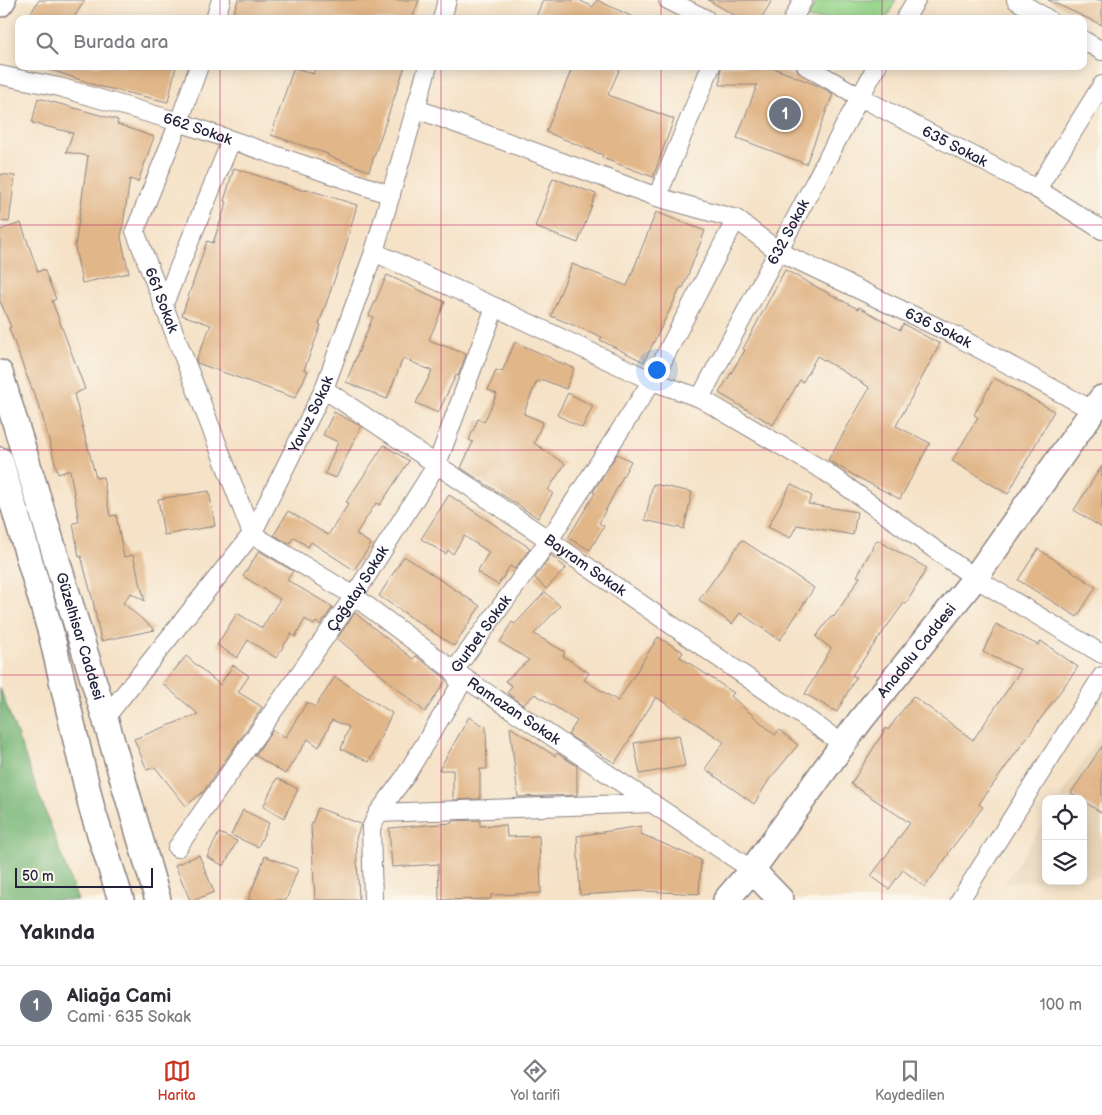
<!DOCTYPE html>
<html lang="tr">
<meta charset="utf-8">
<style>
:root{--surface:#fff;--page:#f7f7f7;--text:#2b2b33;--muted:#7c7c81;--line:#e1e1e2;--accent:#c8321e}
body{margin:0;font-family:"Balsamiq Sans",sans-serif;background:var(--page);color:var(--text)}
.controls{position:absolute;right:15px;bottom:15px;display:grid;overflow:hidden;border-radius:10px;box-shadow:0 2px 12px #0003}
.controls button{width:45px;height:45px;display:grid;place-items:center;padding:0;border:0;border-bottom:1px solid var(--line);background:var(--surface);color:var(--text);font:25px sans-serif}
.scale{position:absolute;left:15px;bottom:12px;width:138px;box-sizing:border-box;padding-left:5px;border:2px solid #22223b;border-top:0;font-size:14px;line-height:18px;white-space:nowrap;color:#22223b;-webkit-text-stroke:4px #fbf7ec;paint-order:stroke}
.you{position:absolute;left:656px;top:369px;width:18px;height:18px;margin:-12px;border:4px solid #fff;border-radius:50%;background:#1a73e8;box-shadow:0 0 0 8px #1a73e833}
.badge{display:grid;place-items:center;width:32px;height:32px;border-radius:50%;background:var(--accent);color:#fff;font-size:16px;font-weight:700}
.pin{position:absolute;translate:-50% -50%;border:2px solid #fff;box-shadow:0 1px 5px #0006}
.list{margin:0;padding:0;list-style:none}
h2{display:flex;justify-content:space-between;align-items:center;height:65px;margin:0;padding:0 20px;font-size:21px}
h2 small{font-size:16px;font-weight:400;color:var(--muted)}
.list li{display:grid;grid-template-columns:32px 1fr auto;gap:15px;align-items:center;box-sizing:border-box;height:80px;padding:0 20px;border-top:1px solid var(--line)}
.list b{display:block;font-size:19px;white-space:nowrap}
.list p{margin:0;font-size:16px;white-space:nowrap;color:var(--muted)}
.list em{font-size:16px;font-style:normal;color:var(--muted)}
.icon{flex:none;width:28px;height:28px;fill:none;stroke:currentColor;stroke-width:2;stroke-linecap:round;stroke-linejoin:round}
.map{position:relative;flex:none;width:1102px;height:900px;overflow:hidden}
.search{position:absolute;background:var(--surface);box-shadow:0 2px 12px #0003;left:15px;right:15px;top:15px;height:55px;display:flex;align-items:center;gap:12px;box-sizing:border-box;padding:0 18px;border-radius:10px;color:var(--muted);font-size:19px}
.sheet{height:145px;background:var(--surface)}
nav{display:flex;justify-content:space-around;align-items:center;box-sizing:border-box;height:70px;border-top:1px solid var(--line);background:var(--surface);font-size:14px;color:var(--muted)}
nav a{display:grid;justify-items:center;gap:2px}
nav .on{color:var(--accent)}
.map>svg:first-child{display:block}
.built{fill:#e7d4b7}
.green{fill:#97d68c;stroke:#5c7c64}
.forest{fill:#79b778;stroke:#4e6c5a}
.building{fill:#e1b688}
.lines{fill:none;stroke-linecap:round;stroke-linejoin:round}
.street-casing{stroke:#8c8281;stroke-width:20}
.secondary-casing{stroke:#8c8281;stroke-width:28}
.street{stroke:#fff;stroke-width:18}
.secondary{stroke:#fff;stroke-width:25}
.grid{fill:none;stroke:#c2185b;stroke-width:1;stroke-opacity:0.55}
.labels{text-anchor:middle;dominant-baseline:central;stroke-width:4;stroke-linejoin:round;paint-order:stroke}
.street-label{font-size:15px;fill:#22223b;stroke:#fbf7ec}
</style>
<div class="map">
<svg width="1102" height="900" viewBox="0 0 1102 900">
<rect width="100%" height="100%" fill="#fbf7ec"/>
<filter id="ink" filterUnits="userSpaceOnUse"><feTurbulence type="fractalNoise" baseFrequency=".02" numOctaves="2"/><feDisplacementMap in="SourceGraphic" scale="10" xChannelSelector="R" yChannelSelector="G"/><feConvolveMatrix kernelMatrix="1 2 1 2 8 2 1 2 1" color-interpolation-filters="sRGB"/></filter>
<filter id="wash" filterUnits="userSpaceOnUse"><feTurbulence type="fractalNoise" baseFrequency=".0096" numOctaves="4" result="noise"/><feDisplacementMap in="SourceGraphic" scale="20" xChannelSelector="R" yChannelSelector="G"/><feGaussianBlur stdDeviation="1.12" result="paint"/><feColorMatrix in="noise" values="0 0 0 0 0 0 0 0 0 0 0 0 0 0 0 0 0 1.4 0 .05"/><feComposite in="paint" operator="in"/></filter>
<g filter="url(#wash)">
<rect width="100%" height="100%" fill="#f5e2c7"/>
<!-- built -->
<path class="built" d="M1102,732V877L1083,878V799H1059Z
M1046,820V880L1005,883Z"/>
<!-- green -->
<path class="green" d="M817,0H896L886,19H807Z"/>
<!-- forest -->
<path class="forest" d="M0,688L77,898L78,900H0Z"/>
<g id="blocks">
<!-- building -->
<path class="building" d="M39,0H85L73,19H27Z
M238,0H419L412,19H231Z
M543,0H579L593,7L597,0L637,19H535Z
M708,0H772L761,19H741Z
M1048,0H1102V25Z
M49,66H176L168,102L98,86L49,69Z
M316,66H405L369,171L328,156V154L271,135L294,67L313,74Z
M573,66H621L608,95L674,119L653,177L602,158L603,155L546,132Z
M721,66H768L819,86L833,94L806,164L737,138L757,85H720Z
M38,98L118,120L117,124L154,137L138,182L130,179L121,238L129,273L82,283L75,247L88,156L66,152L73,133L32,123Z
M234,168L305,191L306,189L357,205L344,252L319,324L321,325L304,370L308,371L295,398L197,363L196,360L211,325L182,315L207,241L213,243L227,202L224,201Z
M0,174L15,176L9,222L0,221Z
M553,178L596,194L578,243L535,227Z
M656,212L705,231L683,288L681,287L644,362L600,340L602,337L551,316L572,264L627,286Z
M21,223L38,272L44,269L56,299L52,301L85,389L74,394L96,478L103,477L110,516L116,515L124,557L133,555L145,601L131,593L123,603L155,630L101,641L93,601L81,556L79,557L73,523L79,522L70,470L58,474L41,411L26,374L9,328L11,327L0,301V230Z
M785,270L858,309L859,307L900,330L903,324L940,344L896,426L930,443L900,499L857,477L828,460L868,391L869,387L817,356L803,382L800,380L773,425L719,393L745,350L743,349Z
M387,275L445,302L429,340L466,354L458,376L456,375L438,413L416,403L432,371L403,358L387,399L346,382L373,317L369,315Z
M515,342L551,358V359L574,368L566,389L541,379L540,382L537,381L524,412V414L543,422L534,443L565,464L548,490L553,493L538,518L461,468L473,442L469,440L478,419L484,422L497,394L488,390L496,370L502,372Z
M994,378L1054,411L1008,494L952,461L978,417L974,415Z
M568,393L593,406L582,428L557,415Z
M334,412L361,426L336,478L325,474L338,442L323,435Z
M384,445L409,461L380,505L376,503L356,534L371,544L354,570L311,542L308,547L294,537L289,544L274,535L288,511L328,535L349,503L346,502Z
M617,454L631,461L599,523L604,526L590,550L568,538L595,493L593,492Z
M1102,466V528L1074,510Z
M653,484L692,492L684,529L645,520Z
M791,484L812,496L808,504L857,512L853,535L797,525L790,538L768,527Z
M209,491L215,526L164,535L158,499Z
M449,495L530,548L515,569L510,566L498,585L477,572L489,552L464,536L453,554L448,550L446,554L421,539Z
M742,540L814,588L780,640L740,613L732,624L699,600Z
M877,540L927,568L906,604L904,603L852,675L856,677L837,712L805,694L831,648L816,637L831,616L834,617L860,577L857,576Z
M1038,549L1096,587L1077,617L1018,580Z
M259,551L293,571L287,580L333,607L320,625L316,622L314,625L305,619L295,637L291,634L276,658L248,640L237,658L217,645L237,613L262,628L280,599L243,576Z
M551,555L566,568L546,589L535,578Z
M404,556L480,606L454,646L379,596Z
M545,592L560,606L534,634L565,652L563,656L589,673L584,680L618,701L658,637L683,652L680,657L734,693L731,696L775,735L779,730L798,745L769,780L754,804L705,769L724,742L656,697L615,763L568,735L577,721L535,694L523,705L507,693L512,686L505,681L529,660L500,642L512,622L515,624Z
M355,613L413,659L416,656L445,678L446,680L425,712L337,638Z
M996,624L1038,645L1041,641L1078,667L979,804L983,807L948,853L949,854L925,887L903,870L889,889L871,876L910,823L851,784L886,728L888,730L913,696L973,740L1021,670L983,652Z
M186,656L220,685L233,665L249,676L238,692L262,707L255,718L203,792L186,806L155,767L147,770L134,739L198,714L163,684Z
M335,677L392,713L369,762L341,749L349,727L332,720L319,747L308,739L285,774L255,755L273,730L285,738L307,702L315,707Z
M469,717L486,727L487,769H480V799L453,800V770H439Z
M510,727L555,756L557,753L577,766V795L518,797Z
M679,735L685,766L640,774L634,743Z
M1102,746V813L1083,801V799H1080L1071,793Z
M277,778L298,789L284,818L263,807Z
M318,808L361,824L356,838L359,900H315L311,826Z
M243,810L269,823L258,847L231,835Z
M480,820V826L506,825L507,837L539,836L541,893L491,895V899L439,900L438,864L392,867L389,828L452,823V821Z
M641,826V834L701,860L699,894L644,891L580,895L577,836Z
M219,833L237,841L224,866L207,857Z
M199,855L214,892L195,900H190L175,865Z
M265,856L298,869L286,900H248Z"/>
</g>
</g>
<g filter="url(#ink)">
<use href="#blocks" fill-opacity="0" stroke="#8c8281" stroke-width="1"/>
<g class="lines">
<!-- street casing -->
<g class="street-casing">
<g id="street">
<path d="M668,0L706,19"/>
<path d="M1016,0L1048,19"/>
<path d="M215,19L221,0"/>
<path d="M442,19L447,0"/>
<path d="M793,19L803,0"/>
<path d="M905,19L916,0"/>
<path d="M1083,40L1102,51"/>
<path id="s1" d="M199,66L179,122L135,231L252,534L354,596L454,671L752,870"/>
<path id="s2" d="M806,66L860,97L1037,189L1102,230"/>
<path id="s3" d="M0,75L59,87L179,122L391,195"/>
<path id="s4" d="M417,109L657,197L736,219L778,251L956,336L1094,411"/>
<path d="M1037,189L1102,85"/>
<path d="M657,197L711,66"/>
<path d="M374,252L495,307L652,381L700,398L826,472L975,578L1102,654"/>
<path d="M163,306L231,141"/>
<path id="s5" d="M324,389L549,540L843,744"/>
<path id="s6" d="M700,398L860,97L877,66"/>
<path id="s7" d="M105,718L252,534L324,389L374,252L428,66"/>
<path d="M378,813L653,803"/>
<path id="s8" d="M177,848L354,596L437,464L495,307"/>
<path id="s9" d="M373,900L371,828L378,813L404,778L460,686L454,671L549,540L652,381L736,219"/>
<path d="M960,900L1102,676"/>
</g>
</g>
<!-- secondary casing -->
<g class="secondary-casing">
<g id="secondary">
<path d="M0,4L3,0"/>
<path id="s10" d="M0,373L105,718L158,900"/>
<path d="M0,460L51,633L92,809L121,900"/>
<path d="M752,870L781,900"/>
<path id="s11" d="M726,900L752,870L860,721L975,578L1102,398"/>
</g>
</g>
<!-- street -->
<use href="#street" class="street"/>
<!-- secondary -->
<use href="#secondary" class="secondary"/>
</g>
</g>
<!-- grid -->
<path class="grid" d="M220,0V19M441,0V19M661,0V19M882,0V19M220,66V900M441,66V900M661,66V900M882,66V900M0,225H1102M0,450H1102M0,675H1102"/>
<g class="labels">
<!-- street labels -->
<g class="street-label">
<text stroke="none"><textPath href="#s3" startOffset="205">662 Sokak</textPath></text>
<text stroke="none"><textPath href="#s2" startOffset="169">635 Sokak</textPath></text>
<text stroke="none"><textPath href="#s6" startOffset="188">632 Sokak</textPath></text>
<text stroke="none"><textPath href="#s1" startOffset="251">661 Sokak</textPath></text>
<text stroke="none"><textPath href="#s4" startOffset="568">636 Sokak</textPath></text>
<text stroke="none"><textPath href="#s7" startOffset="369">Yavuz Sokak</textPath></text>
<text stroke="none"><textPath href="#s5" startOffset="315">Bayram Sokak</textPath></text>
<text stroke="none"><textPath href="#s8" startOffset="316">Çağatay Sokak</textPath></text>
<text stroke="none"><textPath href="#s9" startOffset="302">Gurbet Sokak</textPath></text>
<text stroke="none"><textPath href="#s10" startOffset="275">Güzelhisar Caddesi</textPath></text>
<text stroke="none"><textPath href="#s11" startOffset="314">Anadolu Caddesi</textPath></text>
<text stroke="none"><textPath href="#s1" startOffset="818">Ramazan Sokak</textPath></text>
</g>
</g>
</svg>
<div class="controls">
<button><svg class="icon" aria-label="locate" viewBox="0 0 24 24"><circle cx="12" cy="12" r="6"/><path d="M12 2v4M12 18v4M2 12h4M18 12h4"/></svg></button>
<button><svg class="icon" aria-label="layers" viewBox="0 0 24 24"><path d="M12 4l9 5-9 5-9-5zM3 14l9 5 9-5"/></svg></button>
</div>
<div class="scale">50 m</div>
<div class="you"></div>
<div class="pin badge" style="left:785px;top:114px;background:#6b7280">1</div>
<div class="search"><svg class="icon" aria-label="search" viewBox="0 0 24 24"><circle cx="10" cy="10" r="6"/><path d="M15 15l6 6"/></svg>Burada ara</div>
</div>
<section class="sheet">
<h2>Yakında<small></small></h2>
<ul class="list">
<li><span class="badge" style="background:#6b7280">1</span><div><b>Aliağa Cami</b><p>Cami · 635 Sokak</p></div><em>100 m</em></li>
</ul>
</section>
<nav>
<a class="on"><svg class="icon" aria-label="map" viewBox="0 0 24 24"><path d="M3 6l6-2 6 2 6-2v14l-6 2-6-2-6 2zM9 4v14M15 6v14"/></svg>Harita</a>
<a><svg class="icon" aria-label="directions" viewBox="0 0 24 24"><path d="M12 3l9 9-9 9-9-9zM9 14v-3h6M13 9l2 2-2 2"/></svg>Yol tarifi</a>
<a><svg class="icon" aria-label="saved" viewBox="0 0 24 24"><path d="M7 4h10v16l-5-4-5 4z"/></svg>Kaydedilen</a>
</nav>
